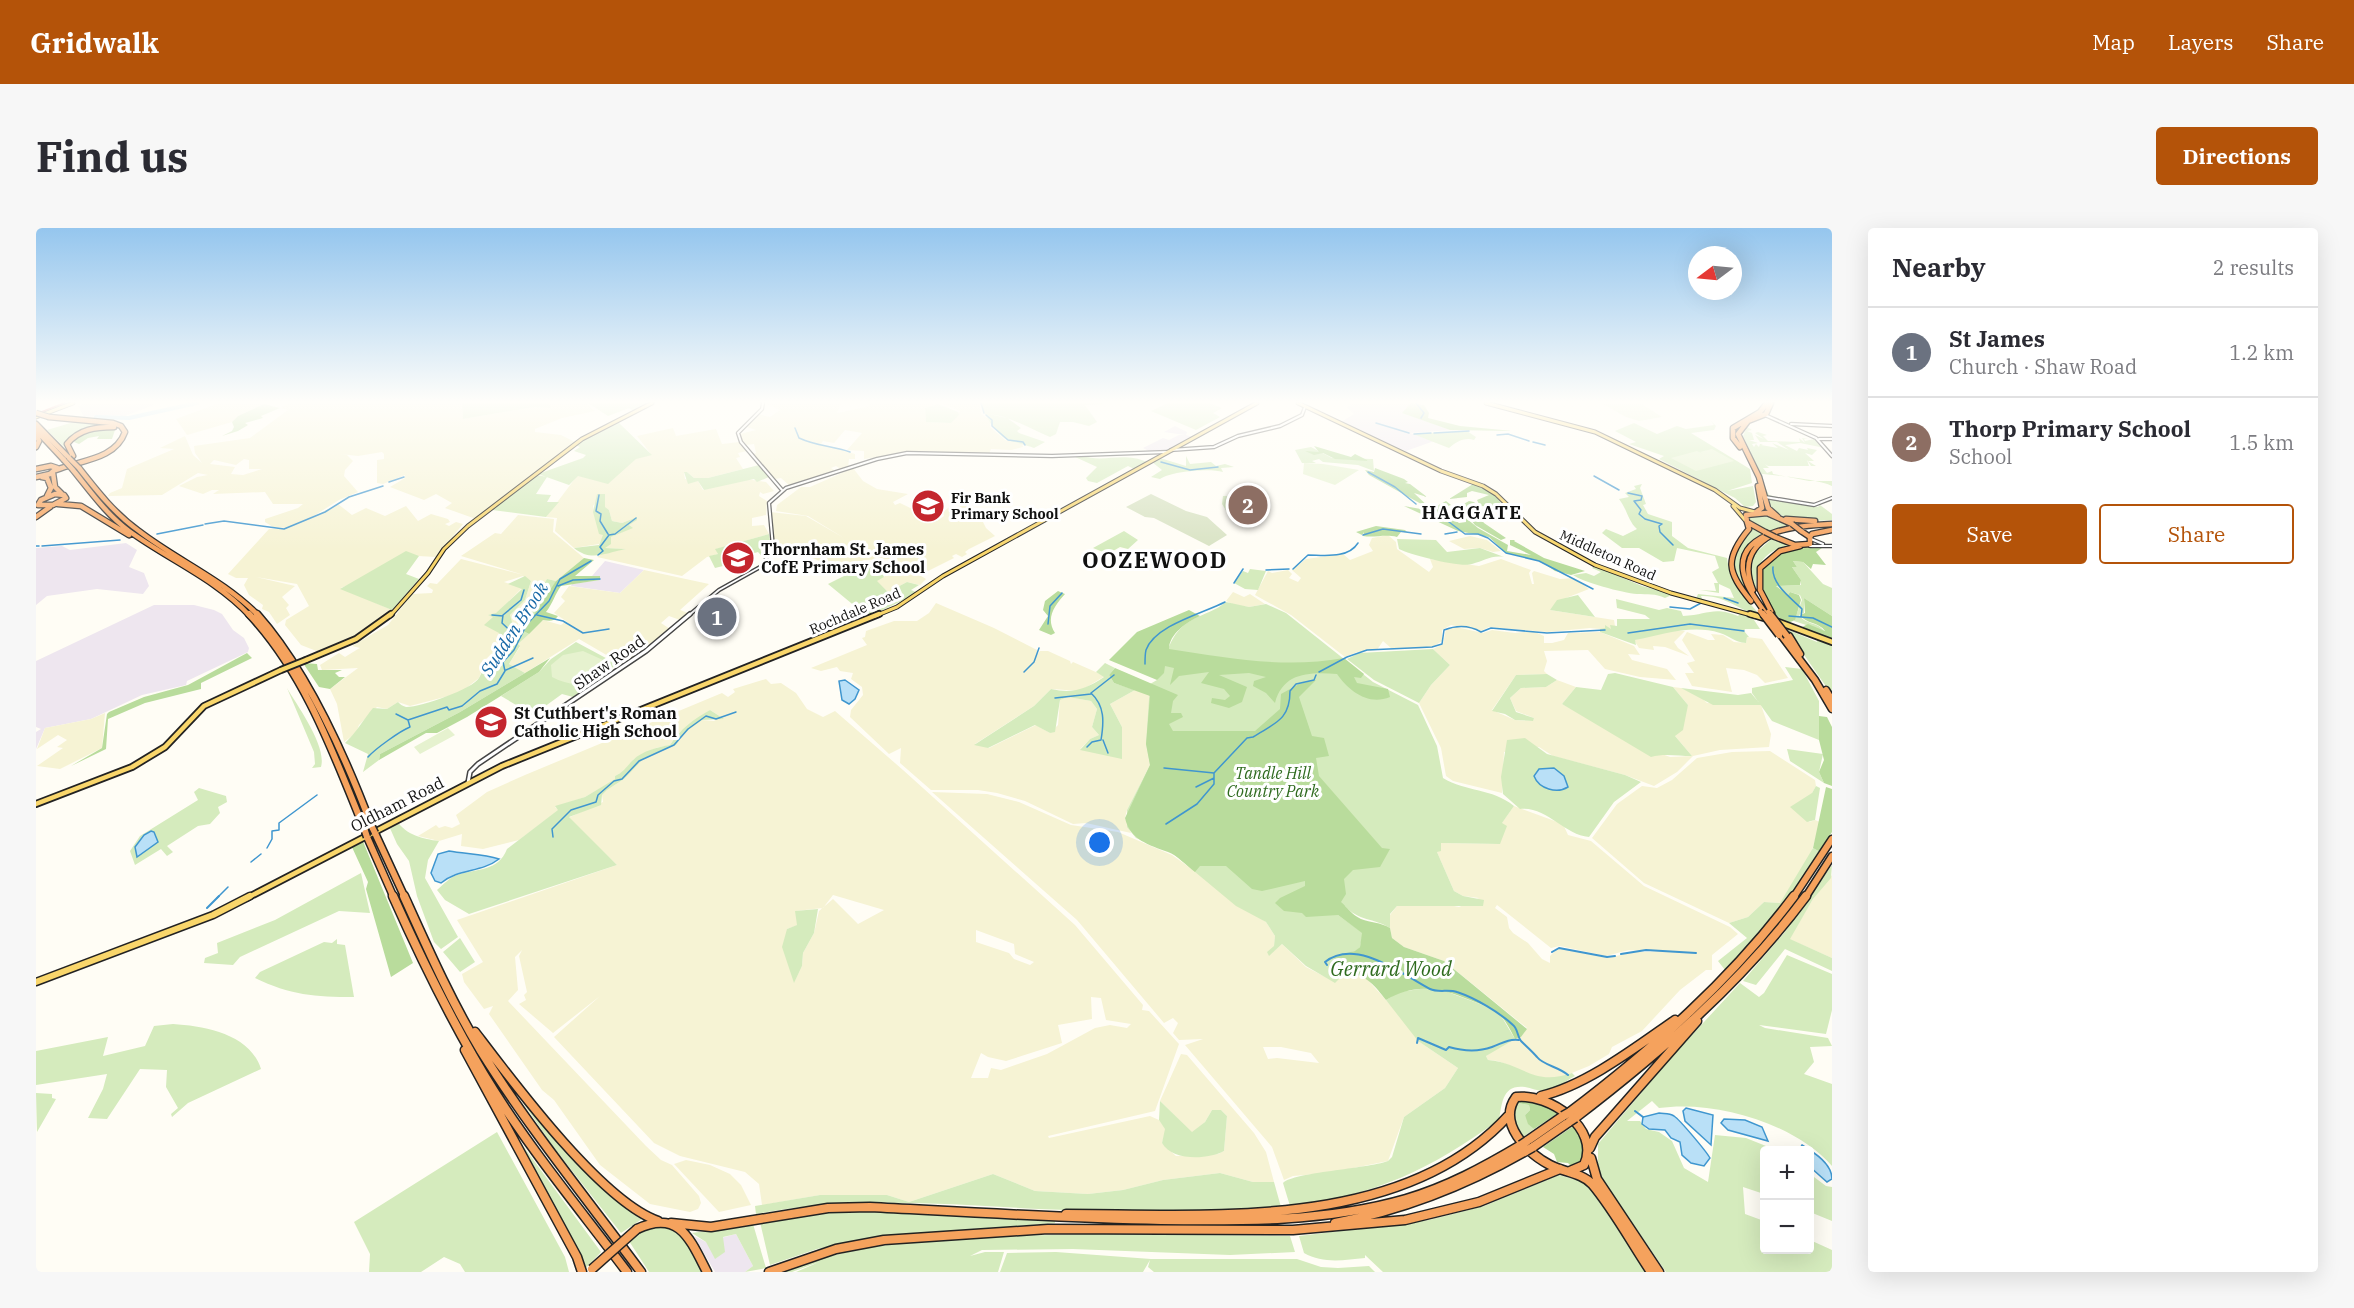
<!DOCTYPE html>
<meta charset="utf-8">
<style>
:root{--surface:#fff;--page:#f7f7f7;--text:#2b2b33;--muted:#7c7c81;--line:#e1e1e2;--accent:#b45309}
body{margin:0;font-family:"IBM Plex Serif",serif;background:var(--page);color:var(--text)}
.controls{position:absolute;right:18px;bottom:18px;display:grid;overflow:hidden;border-radius:6px;box-shadow:0 6px 24px #0002}
.controls button{width:54px;height:54px;display:grid;place-items:center;padding:0;border:0;border-bottom:2px solid var(--line);background:var(--surface);color:var(--text);font:30px sans-serif}
.compass{position:absolute;left:1652px;top:18px;width:54px;height:54px;border-radius:50%;background:var(--surface);box-shadow:0 6px 24px #0002;rotate:254deg}
.you{position:absolute;left:1064px;top:615px;width:21px;height:21px;margin:-15px;border:4px solid #fff;border-radius:50%;background:#1a73e8;box-shadow:0 0 0 9px #1a73e833}
.badge{display:grid;place-items:center;width:39px;height:39px;border-radius:50%;background:var(--accent);color:#fff;font-size:20px;font-weight:700}
.pin{position:absolute;translate:-50% -50%;border:3px solid #fff;box-shadow:0 2px 6px #0006}
.list{margin:0;padding:0;list-style:none}
h2{display:flex;justify-content:space-between;align-items:center;height:78px;margin:0;padding:0 24px;font-size:26px}
h2 small{font-size:20px;font-weight:400;color:var(--muted)}
.list li{display:grid;grid-template-columns:39px 1fr auto;gap:18px;align-items:center;box-sizing:border-box;height:90px;padding:0 24px;border-top:2px solid var(--line)}
.list b{display:block;font-size:22px;white-space:nowrap}
.list p{margin:0;font-size:20px;white-space:nowrap;color:var(--muted)}
.list em{font-size:20px;font-style:normal;color:var(--muted)}
.actions{display:flex;gap:12px;padding:18px 24px}
.actions a{flex:1;padding:14px 0;border:2px solid var(--accent);border-radius:6px;text-align:center;font-size:21px;color:var(--accent)}
.actions .main{background:var(--accent);color:#fff}
.map{position:relative;flex:none;width:1796px;height:1044px;overflow:hidden;border-radius:6px}
header{display:flex;align-items:center;gap:36px;box-sizing:border-box;height:84px;padding:0 30px;background:var(--accent);color:#fff}
header strong{font-size:28px}
nav{display:flex;gap:33px;margin-inline-start:auto;font-size:21px}
.intro{display:flex;align-items:center;justify-content:space-between;box-sizing:border-box;height:144px;padding:0 36px}
h1{margin:0;font-size:42px}
.button{padding:15px 27px;border-radius:6px;background:var(--accent);color:#fff;font-size:21px;font-weight:700}
main{display:flex;gap:36px;padding:0 36px}
aside{flex:1;background:var(--surface);border-radius:6px;box-shadow:0 6px 24px #0002}
.map>svg:first-child{display:block}
.industrial{fill:#eee6ef}
.farmland{fill:#f6f3d4;fill-rule:evenodd}
.green{fill:#d5ebbd}
.forest{fill:#b9dc9c}
.cemetery{fill:#d9e3c4}
.pitch{fill:#e6f2cf}
.water{fill:#b9e0f7;stroke:#3f96cf;stroke-width:1.5}
.lines{fill:none;stroke-linecap:round;stroke-linejoin:round}
.stream-far1{stroke:#3f96cf;stroke-width:1.5}
.stream{stroke:#3f96cf;stroke-width:2}
.river{stroke:#b9e0f7;stroke-width:4}
.minor-far1-casing{stroke:#444;stroke-width:4.5}
.minor-casing{stroke:#444;stroke-width:6}
.major-far2-casing{stroke:#222;stroke-width:5}
.major-far1-casing{stroke:#222;stroke-width:8}
.major-casing{stroke:#222;stroke-width:9}
.highway-far2-casing{stroke:#222;stroke-width:7}
.highway-far1-casing{stroke:#222;stroke-width:9}
.highway-casing{stroke:#222;stroke-width:11}
.minor-far1{stroke:#fff;stroke-width:2}
.minor{stroke:#fff;stroke-width:3}
.major-far2{stroke:#f9d66b;stroke-width:3}
.major-far1{stroke:#f9d66b;stroke-width:4.5}
.major{stroke:#f9d66b;stroke-width:6}
.highway-far2{stroke:#f5a25d;stroke-width:4.5}
.highway-far1{stroke:#f5a25d;stroke-width:6}
.highway{stroke:#f5a25d;stroke-width:8}
.tram{stroke:#c4262e;stroke-width:1.5}
.major-bridge-casing{stroke:#222;stroke-width:8;stroke-linecap:butt}
.highway-bridge-far2-casing{stroke:#222;stroke-width:7;stroke-linecap:butt}
.highway-bridge-far1-casing{stroke:#222;stroke-width:9;stroke-linecap:butt}
.highway-bridge-casing{stroke:#222;stroke-width:11;stroke-linecap:butt}
.major-bridge{stroke:#f9d66b;stroke-width:4.5}
.highway-bridge-far2{stroke:#f5a25d;stroke-width:4.5}
.highway-bridge-far1{stroke:#f5a25d;stroke-width:6}
.highway-bridge{stroke:#f5a25d;stroke-width:8}
.labels{text-anchor:middle;dominant-baseline:central;stroke-width:6;stroke-linejoin:round;paint-order:stroke}
.far-poi-label{font-size:14px;font-weight:bold;fill:#111;stroke:#fff;text-anchor:start}
.far-street-label{font-size:14px;fill:#111;stroke:#fff}
.poi-label{font-size:16px;font-weight:bold;fill:#111;stroke:#fff;text-anchor:start}
.street-label{font-size:16px;fill:#111;stroke:#fff}
.park-label{font-size:16px;font-style:italic;fill:#2f6b1f;stroke:#fff}
.far-district-label{font-size:18px;font-weight:bold;letter-spacing:1.5px;fill:#111;stroke:#fff}
.water-label{font-size:18px;font-style:italic;fill:#1768a6;stroke:#fff}
.near-park-label{font-size:20px;font-style:italic;fill:#2f6b1f;stroke:#fff}
.district-label{font-size:22px;font-weight:bold;letter-spacing:1.5px;fill:#111;stroke:#fff}
</style>
<header>
<strong>Gridwalk</strong>
<nav><a>Map</a><a>Layers</a><a>Share</a></nav>
</header>
<div class="intro"><h1>Find us</h1><a class="button">Directions</a></div>
<main>
<div class="map">
<svg width="1796" height="1044" viewBox="0 0 1796 1044">
<rect width="100%" height="100%" fill="#fffdf5"/>
<!-- industrial -->
<path class="industrial" d="M52,175H117L118,177L86,189L84,187L48,189L42,178Z
M1312,175H1375L1367,185L1414,202L1374,205L1398,213L1370,223L1307,196L1305,194L1318,186L1311,179L1315,177Z
M1139,198L1151,204L1150,207L1157,209L1133,223H1113L1107,220L1127,210L1133,212L1143,207H1149L1128,204Z
M90,315L101,322L93,339L108,345L113,358L107,366L61,361L11,368L0,377V320L26,318L34,322Z
M569,333L608,342L584,365L535,358L536,356L564,352V348H556Z
M118,377H158L178,382L186,386L197,402L208,410L213,420L212,424L151,453L150,457L106,467L55,491L9,500L0,521V504L5,501L0,499V433Z
M700,1006L717,1038L709,1044H679L658,1008L670,1014Z"/>
<!-- farmland -->
<path class="farmland" d="M183,175L228,176L202,188L196,194L151,207L140,191Z
M253,175H426L427,191L498,179L515,180L513,175H550L559,183L526,190L499,201V204L525,207L539,214L440,291L409,280L416,275L400,266L388,272L354,259L369,250V247L347,256L341,255V232L348,231V226L346,224L322,228L304,226L311,227L317,233L309,242L308,248L322,264L303,272L273,291L302,276L316,287L330,280L349,288L370,278L382,293L395,286L412,291L414,294L409,296L413,298L420,294L427,296L400,329L382,328L305,360L356,382L331,402L283,424L265,417L249,397L250,392L273,378L261,356L220,349L259,358L246,369L253,377L250,380L254,387L241,396L233,384L226,381L227,377L213,367L208,357L212,350H200L192,346L233,301H245L252,300L237,299L229,294V291L262,280L267,276H237L229,264L177,266L183,262H176L167,266L143,258L161,249L172,247L162,245L126,267L72,268L74,265L86,260L91,241L138,221L124,220L149,208L157,227L166,235L159,225L158,218L214,210L252,182L244,180ZM208,231L213,232V241H226L207,247L195,246L199,239L174,236L178,232L200,237Z
M729,175H805L801,185L834,178L832,175H902L889,180L890,194L915,195L924,183L905,175H943L945,186L954,192V199L969,212L986,216L987,219L975,222L955,221L953,226L884,223L828,231V223L811,222L826,205L809,202L798,215L787,213L785,216L819,226V231H813L812,239L806,242L800,238L795,240L801,244L754,258L745,250L739,251L717,226L720,225L718,216L710,217L705,211L704,206L720,202L708,198L721,186L734,189L744,182Z
M637,200L640,208L680,201L686,216L703,214L711,223L702,225L704,229L700,230L707,241L672,250H658L651,244L648,245L649,251L662,253L667,262L710,251L730,254L738,263L727,266L724,264L723,268L731,273L730,287L716,290V298L728,297L733,306L680,321L682,326L671,329L646,348L561,329L566,325L590,321L568,320L575,309L595,300L593,297L601,289L586,295L576,293L573,282L560,274L557,278L560,293L568,307L563,316L538,320L519,303L521,290L510,289L541,248L614,225L601,208Z
M817,240L827,253L841,261L872,266L857,274L859,277L864,275L901,293L908,288L907,284L920,274L930,277L941,282L950,300L959,308L933,321L929,324L931,326L926,329L920,326L916,328L918,330L888,345L885,348L890,351L884,357L871,354L852,364L840,353L864,340L853,331L828,332L804,342L761,323L739,318L734,284L770,288L808,310L772,288L740,283L741,277L765,259H774Z
M482,287L518,291L517,304L548,330L520,353L511,351L500,373L480,399L473,392L474,387L489,372L495,353L487,348L468,354L486,360L460,386L452,387L457,388L465,407L466,416L450,431L443,450L424,465L374,478L362,474L351,481L341,479L323,497L320,505L308,514L301,476L294,461L322,440L286,442L284,437L303,425L309,429L322,421L324,420L316,418L352,397L376,366L396,365L397,362L391,358L394,355L401,356L425,331L488,347L425,328L459,305L465,306Z
M1352,307L1360,314L1361,321L1393,344L1397,339L1394,331L1443,338L1465,331L1495,342L1493,345L1496,356H1498L1496,345L1498,343L1524,351L1538,350L1553,361L1530,370L1514,382L1578,392L1579,398H1575V402L1554,400L1512,404L1453,399L1445,403L1415,397L1406,402V413L1395,420L1356,421L1347,413L1341,422L1321,424L1309,429L1255,387L1219,367L1232,343L1236,345L1252,342L1256,346L1253,350L1262,354L1265,350L1256,342L1270,331L1307,326L1314,332L1337,323L1333,317L1336,310Z
M1434,308L1451,312L1465,323L1457,324L1444,320L1428,321L1413,313Z
M608,342L673,356L644,382L652,385L644,392L633,388L625,395L634,401L586,436L543,411L489,445L473,436L484,419L481,417L507,392L525,397L530,393L518,385L529,373L525,369L533,358L584,365Z
M1197,364L1208,369L1214,366L1229,376L1213,379L1198,377L1190,373Z
M900,375L958,400L1001,422V427L1004,423H1012L1034,433L1035,436L1037,434L1069,448L1044,463L1015,461L998,478L939,516L953,520L1000,497L1014,505L1022,497L1024,472L1032,469L1055,473L1061,481L1056,499L1063,507L1054,511L1044,521L1086,499L1074,476L1099,462L1114,467L1110,516L1114,537L1091,582L1089,590L1095,605L1050,595L1037,596L989,573L961,565L942,562H895L864,535L865,520L853,526L814,489L815,482L827,467L826,459L815,451L817,445L804,443L801,439L785,443L775,440L831,417L826,410L829,409L830,403L858,393H881L893,385Z
M1420,399L1447,405L1456,402L1479,405L1497,403L1508,408V415H1516L1528,412L1532,405L1564,404L1598,418L1604,427L1592,426L1596,432L1631,441L1640,452L1604,449L1569,441L1552,422L1508,423L1511,433L1508,443L1511,446L1480,447L1456,482L1479,492L1496,493L1498,490L1480,483L1474,470L1485,460L1510,459L1521,452L1540,459L1526,476L1626,526L1634,529L1656,528L1639,508L1652,477L1637,459L1645,460L1664,468L1671,475L1725,477L1735,506L1733,519L1684,522L1657,528L1641,544L1618,558L1589,547L1517,528L1503,519L1468,524L1466,565L1417,553L1410,548L1405,520L1383,475L1395,457L1414,437L1397,421L1407,416L1410,401Z
M1636,402L1649,403L1638,414L1642,420L1653,428L1629,419L1617,418L1618,422L1603,420L1598,412Z
M1651,404L1672,412H1679L1675,406L1687,407L1698,414L1710,415L1711,409L1726,411L1752,450L1729,455L1721,447L1708,442L1690,440L1696,464L1656,458L1649,445H1658L1651,435L1659,433L1646,412Z
M730,451L735,456L745,455L760,465L771,481L787,489L799,483L867,542L1039,697L1107,777L1106,782L1113,783L1143,816L1119,883L1012,908L1013,910L1114,888L1123,892L1130,901L1126,915L1140,928L1182,926L1188,923L1191,888L1185,882H1176L1169,894L1156,905L1124,873L1145,826L1151,827L1218,905L1230,924L1238,954H1217L1184,945L1127,952L1087,962L1052,966L999,963L957,946L873,974L851,967H784L726,977L723,956L709,944L644,928L618,915L518,809L564,768L517,805L483,776L490,772L488,767L491,764L483,728L486,722L479,729L482,762L472,773L610,918L625,932L636,937L663,968L665,975L662,981L654,984L614,976L564,937L518,872L506,862L453,786L457,778L448,781L428,754L426,746L447,734L421,692L581,637L532,590L567,574L566,567L571,562L588,551L599,537L608,530L640,517L648,505L659,496L666,492L678,493L685,489L674,482L641,506L634,517L620,520L598,531L589,543L579,548L580,551L549,569L519,579L523,582L483,612L447,621L425,618L426,606L403,613L382,608L400,597L403,600L409,598L416,600L424,596L420,587L451,564L489,547L686,465L692,469L699,464L697,461ZM797,667L848,682L822,696L797,671L783,683L778,705L767,725L766,738L758,754L751,701L762,697L760,683L787,680ZM940,702L978,716L979,726L998,734L994,737L978,731L973,725L940,714ZM1055,769L1065,770L1070,792L1095,796L1091,800L1074,797L1059,800L1011,826L965,842L955,840L952,850H935L945,825L952,829L970,833L1026,815L1022,797L1056,791Z
M69,485L66,520L24,541L1,538L27,520L21,519L31,512L22,507L1,521L9,500L55,491Z
M1734,523L1779,552L1780,558L1776,565L1773,594L1779,592L1784,594L1775,626L1744,675L1728,674L1712,689L1693,695L1608,655L1556,610L1581,576L1606,558L1621,560L1636,552L1661,530L1696,524Z
M896,564L951,566L983,574L1035,597L1082,604L1136,627L1230,694L1239,708L1238,723L1246,716L1270,739L1299,754L1307,747L1315,745L1330,750L1369,793L1382,813L1422,840L1409,860L1368,889L1352,933L1293,945L1257,948L1248,952L1236,919L1149,817L1167,811L1143,812L1137,805L1142,795L1137,790L1128,795L1041,692ZM1227,819H1245L1275,825L1283,835L1241,830L1232,831Z
M1478,578L1527,596L1532,607L1555,613L1608,658L1694,699L1702,706L1676,727V742H1670L1644,762L1606,803L1576,819L1573,826L1553,838L1526,849L1505,851L1462,833L1452,832L1450,828L1472,812L1485,809L1491,800L1408,733L1368,719L1356,710L1354,700V687L1361,678L1408,676L1423,679L1443,670L1427,668L1418,663L1401,624L1405,615L1463,616L1470,598L1465,596ZM1461,677L1515,720L1524,718L1570,728L1593,722L1625,724H1595L1573,730L1522,720L1514,728V735L1506,731L1492,715L1477,705L1473,700L1471,689L1459,680Z
M1796,647V730L1753,711L1777,671Z
M650,932L674,937L694,946L705,957L715,977L683,984L638,936Z"/>
<!-- green -->
<path class="green" d="M426,175H513L515,180L498,179L427,191Z
M552,175H613L598,183L593,180L572,188Z
M946,175H1066V176L1049,177L1061,194L1053,198L1037,194H1024L1020,206L1014,209C994,201 974,188 953,186L971,190L985,200L981,203L983,205L1009,214L998,220C993,218 974,213 971,212C960,205 947,187 946,175Z
M1132,175H1174L1186,180L1177,185L1184,189L1160,202L1115,183Z
M902,176L922,184L923,187L915,195L890,194L889,180Z
M41,193L82,198L32,213L36,227L11,202Z
M581,193L616,227L600,231L572,256L542,248L533,257L502,246L547,230L550,227L538,223L544,219L539,217Z
M1675,193L1680,198L1678,202L1655,205L1714,241L1716,255L1691,263L1717,258L1720,274L1717,278L1709,279L1699,270L1623,231L1628,228L1593,216L1600,214L1579,203L1598,195L1621,206L1641,198L1650,201L1678,197Z
M1711,199L1716,202L1711,203L1716,205L1718,212H1713L1722,215L1716,216L1718,219L1720,216L1723,219L1724,216H1727L1725,217L1742,220L1736,215L1753,222L1741,214H1724L1719,207L1728,211L1719,205L1722,204L1731,207L1727,208L1732,213L1764,214L1763,210L1769,215L1766,210L1772,211H1768L1769,213L1778,211L1789,220L1764,215L1749,217L1761,223L1763,220L1772,222L1771,220L1781,222L1776,227L1769,225L1778,233H1772L1780,238H1775L1771,232L1773,238H1732L1729,236L1733,240H1727L1731,245L1736,243L1737,246L1773,253H1796V258C1785,252 1741,247 1726,246L1727,251L1707,208Z
M1431,203L1440,209L1438,212C1428,209 1420,214 1413,220L1377,206Z
M1275,219L1296,230L1337,231L1338,243L1322,237L1287,234L1283,231L1276,233L1280,235H1266L1259,222Z
M1046,227C1066,236 1086,223 1111,234L1098,241L1092,238L1061,255L1052,253L1050,250L1061,239L1037,228Z
M1150,228L1154,236L1175,234L1180,238L1189,236L1198,239L1185,240L1187,244C1174,240 1136,243 1124,251L1115,249L1126,242L1116,234L1124,230L1150,238Z
M723,237L733,249L721,254L718,251L668,262L662,253L652,256L648,244H651L658,250H672Z
M501,247L511,249L500,266L515,267L511,274H523L510,289L456,282Z
M1726,253L1733,267L1782,279L1784,277L1796,286V292C1773,293 1738,296 1731,270L1736,269L1730,268Z
M1606,256L1604,260L1610,276L1607,277L1612,286L1636,294V308L1652,320L1691,330C1694,355 1710,371 1726,389C1705,384 1691,367 1665,368L1667,373L1660,371L1662,366L1698,370L1694,361L1683,356V365L1664,362L1680,363L1678,355H1682L1676,344L1683,340L1679,328L1641,320L1638,333L1627,334L1603,320H1586L1566,305L1570,301L1587,308L1601,301C1592,293 1591,281 1583,271L1593,269L1589,265L1600,261L1598,258Z
M561,266H569V279L573,282L576,293L586,295L601,289V292L593,297L597,300L575,309V316L569,320L590,321C569,325 555,334 538,320L563,317L567,307L563,306L557,284Z
M1222,267L1219,272L1210,274L1214,280L1222,279V286L1193,287L1186,276L1187,268Z
M1718,285L1735,287L1754,297L1731,304L1711,290Z
M1715,298L1728,305C1696,321 1700,348 1717,374C1690,341 1691,332 1715,298Z
M1088,303L1102,312L1092,321L1084,319L1072,326L1057,320Z
M733,306L734,312L723,315L725,324H733L729,332L722,324L701,330L703,334L679,340L673,328L682,326L679,321Z
M1738,309L1756,317C1729,320 1716,339 1721,364L1715,351L1717,327Z
M1361,311L1400,312L1411,324L1444,320L1468,329C1455,327 1448,333 1436,336C1425,340 1375,327 1363,321Z
M370,323L383,328L370,346L383,351L356,382L304,361Z
M1757,333L1767,334L1787,356L1796,360V388L1768,370V385L1763,387C1770,397 1782,394 1788,403L1758,393L1766,372L1764,367L1754,364L1752,367L1741,358L1765,357V352L1756,339H1761Z
M827,334C840,332 843,338 848,349L841,353L852,364L871,354L883,357L875,362L882,365L832,389L792,356L808,348L805,344Z
M1559,338L1606,358L1638,366L1629,370C1619,365 1612,367 1601,366C1587,365 1546,354 1537,347L1550,345L1558,348L1565,344L1556,340Z
M1214,341L1230,343L1222,362L1209,361L1198,355L1207,343L1212,345Z
M489,348L495,353L489,372L474,387L477,398L483,397L511,351L520,353C513,372 496,385 487,403L493,406L482,416L484,418L473,436L489,445L424,484L344,526L343,532L327,544L332,526L309,515C320,505 327,492 337,480L351,481L362,474C364,476 366,478 370,479C382,480 437,461 443,450C450,437 452,426 466,416L463,405L448,397L457,389L452,387L460,385L486,361L472,356Z
M1542,367L1559,389L1514,382L1521,372Z
M1580,371L1623,382L1631,380L1645,383L1647,388C1672,387 1677,378 1702,388L1704,386L1716,389L1724,401H1709L1708,403L1713,409H1711L1710,415C1698,414 1694,408 1684,405C1655,396 1627,407 1599,412L1600,417L1564,404V401L1569,400V397L1575,401L1574,397L1581,398V391H1614L1609,387L1581,380Z
M1190,374L1213,379L1230,376L1250,385L1337,454L1382,477L1401,518L1407,550C1430,564 1456,560 1478,578L1466,595L1471,598L1464,616L1405,615V623L1401,624L1418,663L1427,668L1448,672L1447,678H1361L1354,686V700C1338,690 1322,693 1309,678L1302,687L1327,705L1324,719L1320,723L1297,728L1307,747L1299,755L1270,738L1246,716L1233,728L1231,724L1238,718L1239,708L1230,694L1200,678L1135,624L1100,610L1091,599V582L1114,537L1110,516L1114,456L1121,452C1130,429 1133,404 1156,392C1169,385 1179,383 1190,374Z
M1750,401L1781,414L1782,408L1796,414V467Z
M540,414L581,436L537,469L526,466L497,487L465,468L503,444L515,431Z
M1397,421L1414,437L1395,457L1383,475L1338,452L1311,431L1323,425Z
M1069,435L1079,440L1073,447L1078,455L1099,462L1074,476L1086,499V531L1044,522L1054,511L1063,507L1056,499L1061,481L1055,473L1032,469L1024,472L1019,504L1014,505L999,497L952,520L938,517L998,478L1015,461C1037,466 1050,461 1068,449L1060,444Z
M1749,439L1766,441L1783,473V512L1736,493L1716,465V460L1757,452Z
M1579,445L1637,459L1652,477L1647,502L1639,508L1656,528C1642,528 1628,525 1615,529L1526,476L1540,459L1565,462L1572,446Z
M1511,446L1521,452L1510,459L1485,460L1474,470L1480,484L1498,490L1497,493L1479,492L1469,486L1456,483L1480,447Z
M251,460C262,479 291,518 285,539L276,540L279,536L278,524Z
M1645,460L1702,467L1715,465L1725,477H1677Z
M674,482L688,491L666,492L648,505L640,517L608,530L588,551L571,562L566,567L565,577L533,589L581,637L433,686L409,672L401,662C407,657 414,649 421,647C442,640 462,644 471,621L522,582L519,578L549,569L579,551V548C588,544 590,539 597,532C606,523 622,519 634,517C644,501 658,491 674,482Z
M1489,510L1511,526L1589,547L1605,554L1578,574L1553,609C1528,607 1511,578 1484,581L1467,566L1465,549L1471,512Z
M1751,521L1787,526L1783,544L1788,555L1754,533Z
M1780,558L1784,560L1779,592L1771,594L1754,579L1776,565Z
M163,560L190,568L191,574L182,579L184,585L174,596L162,598L131,618L137,624L131,628L125,621L99,637L94,623L104,608L162,572L158,564Z
M361,593C370,607 387,611 403,613L392,632L389,650L422,709L405,721L398,714L381,668L373,633L361,616L353,598Z
M1777,620L1784,624C1757,666 1726,707 1689,742L1682,733L1711,710L1693,695L1712,689L1728,674L1744,675Z
M1796,637L1795,650L1777,671L1754,711L1796,730V743L1749,721L1720,757L1707,753L1748,705Z
M325,645L334,685L303,683L204,729L197,737L168,735L169,730L182,725L181,715L239,692Z
M782,681L778,705L767,725L766,738L758,755L746,719L751,701L761,697L759,683Z
M424,710L439,734L424,744L407,724Z
M301,711V716L309,717L318,769C279,769 254,767 219,750L224,744L288,714L296,715Z
M1751,727L1796,746V782L1790,806L1723,797L1729,800L1792,810L1796,818L1774,819L1778,834L1768,846L1796,856V938C1758,895 1679,872 1623,880L1616,873L1591,893H1604L1610,901L1623,904L1636,913L1648,940L1672,954L1679,907L1710,910L1740,922H1728V966L1707,959L1709,986L1728,993V1022H1774V1012L1796,1022V1044H1630L1567,952L1562,938V916L1632,833L1704,755L1723,769L1728,765Z
M1398,759L1452,779L1464,786L1479,811L1450,828L1452,832C1488,835 1496,859 1536,845L1539,848C1530,853 1518,862 1508,863C1502,863 1495,860 1489,859C1466,856 1466,876 1463,892C1393,942 1341,967 1254,978L1247,955C1258,944 1330,941 1352,933L1356,929L1368,889L1409,860L1422,840L1382,813L1350,772L1363,764Z
M137,796C169,798 214,806 225,841L152,875L136,889L135,886L142,880L130,859L131,842L104,841L71,891L52,890L67,861L71,846L0,857V823L72,809L67,828L109,818L118,798Z
M0,865L16,866V870L20,871L1,904Z
M485,872L586,975L606,991L585,1005L518,920Z
M1124,873L1156,904L1169,894L1176,882H1185L1191,888L1188,923C1171,932 1136,933 1126,915L1129,901L1123,892Z
M1481,875L1493,877L1494,882L1489,887L1498,901L1487,909L1475,889Z
M461,904L529,1029L533,1044H429L424,1036L408,1029L385,1044H333L334,1026L318,994Z
M482,911L565,1024L548,1042Z
M1184,945L1217,954H1238L1245,979C1164,985 1084,984 1003,981C909,976 813,968 720,986L719,978L784,967H851L873,974L957,946L999,963L1052,966L1087,962L1127,952Z
M1774,946L1790,958L1796,959V993L1774,984Z
M1523,947L1548,954L1560,967L1611,1044H1347L1329,1027V1030C1308,1032 1287,1036 1268,1025L1263,1008L1393,992L1448,978Z
M822,983L1019,992V995L821,1012L781,1021L734,1037L724,994L774,985Z
M717,996L730,1040L709,1044L717,1038L700,1006L687,1009L689,1024L679,1031L670,1014L656,1005Z
M623,998C647,1000 657,1023 667,1044H613L593,1013L609,1001Z
M1058,1006L1254,1008L1259,1024L1194,1027L1037,1021L946,1022L934,1028L949,1024H968L962,1044H760L783,1034L756,1044H745C843,1005 954,1009 1058,1006Z
M1020,1024L1115,1031H1261L1285,1039L1302,1040L1333,1038L1339,1044H1118L1112,1039L1114,1032L1107,1044H964L971,1025Z"/>
<!-- forest -->
<path class="forest" d="M1375,175L1388,177L1393,185L1392,190L1424,198L1477,203L1414,202L1366,185Z
M228,176L244,180L225,188L227,190L209,195L212,197L202,203L186,208L196,203L198,199L196,194L202,188Z
M75,201L79,202L76,211H61L63,208L52,210L43,216L38,214C45,201 62,202 75,201Z
M1278,218L1315,229L1319,226L1333,233L1299,231L1287,225L1278,227L1269,223L1283,224Z
M1339,240L1368,251L1372,254L1369,255L1374,256L1391,269L1378,265L1396,282L1333,247L1329,242L1338,244Z
M1437,256L1457,265L1468,279L1444,278L1441,272L1453,267L1436,263L1431,265V269L1413,271Z
M1410,273L1415,277L1405,280L1406,283L1423,295L1430,294V290L1442,300L1472,317L1471,323L1495,327L1474,317V312H1479L1478,313L1508,330L1549,343L1535,347L1519,343L1504,333L1470,325L1453,309L1422,303L1368,278L1396,283L1403,290L1399,284L1401,278Z
M1433,273L1438,274L1446,282L1440,284L1448,295L1470,310L1465,312L1439,297L1424,278Z
M1340,298L1369,302L1371,304H1365L1361,309C1349,306 1338,310 1327,308L1328,304L1326,307L1320,304Z
M1754,318L1786,320L1780,324L1790,337L1777,336L1775,341L1767,334L1757,333L1761,339H1756L1765,352L1764,357L1740,358L1752,367L1754,364L1763,367L1765,372L1759,392L1752,395C1737,390 1719,360 1725,343C1730,332 1745,325 1754,318Z
M548,330L558,332L539,348H564V352L525,358C519,366 517,375 510,384L522,388C518,394 513,393 507,392L493,406L487,403L520,353Z
M1022,363L1029,366C1019,377 1009,390 1019,405L1015,407L1003,402L1012,388L1007,382L1009,373Z
M1768,370L1796,388V413L1766,399L1772,396L1789,403C1783,394 1770,396 1764,387L1769,385Z
M1153,382L1164,388C1151,394 1133,406 1133,421C1192,430 1249,441 1308,430L1328,446L1325,450L1318,449L1321,455L1352,461L1354,469C1332,478 1313,463 1301,446C1274,444 1247,444 1239,475L1230,465L1217,458L1218,453L1230,449L1213,445L1183,447L1211,459L1206,474L1193,480L1175,475L1176,470L1189,472L1194,468L1188,461L1165,455L1173,444L1143,448L1134,457L1138,440L1129,438L1128,445L1121,452L1073,432L1101,404Z
M211,425L216,430L165,455V461L109,475L72,491L70,521L35,538L66,520L71,486L73,484L108,469L152,457Z
M514,430L503,444L431,489L401,505H390L343,532L344,526L424,484Z
M267,435L281,436L282,442H306L299,445L303,449H309L294,461L283,459Z
M1079,440L1142,467L1137,473L1135,485H1145L1147,489L1133,496L1137,503H1219L1244,481L1245,466L1263,456L1280,452L1263,469L1276,508L1288,510L1293,528L1280,530L1283,548L1346,620L1354,621L1344,639L1317,642L1308,651L1310,666L1305,674C1312,680 1316,687 1325,691C1335,695 1344,694 1354,700L1356,710L1368,719L1408,733L1491,801L1485,809L1479,811C1475,803 1470,793 1464,787C1456,779 1444,776 1434,772C1405,760 1379,754 1350,772C1338,757 1328,743 1307,747L1297,728L1319,723L1324,719L1326,705L1302,687L1270,689L1266,685L1248,683L1239,675L1244,670L1269,658V653L1226,663L1216,661L1190,638H1164L1159,644C1151,638 1141,627 1132,624C1113,617 1094,612 1089,590L1114,537L1110,516L1114,468L1078,455L1073,447Z
M1783,488L1791,489L1796,499V558L1788,555L1783,544L1788,532L1783,512Z
M1790,559L1796,561V604L1784,624L1777,620Z
M326,611L377,735L355,749L330,661L332,654L315,617Z
M1499,870L1522,885L1498,901L1492,896L1489,887L1494,882L1493,877L1481,875L1484,871Z
M1536,899L1540,900L1549,914L1545,933L1535,938L1532,935L1521,934L1518,926L1507,919Z"/>
<!-- cemetery -->
<path class="cemetery" d="M1115,266L1150,283L1171,289L1191,307L1173,318L1118,290L1109,289L1090,279Z"/>
<!-- pitch -->
<path class="pitch" d="M1604,175L1626,189L1603,193L1590,189L1567,176Z
M1676,221L1698,233L1660,243L1635,230L1661,223L1667,226L1664,224Z
M1268,235L1287,236L1323,242L1299,257L1267,246Z
M547,423L567,432L570,437C557,459 537,460 516,449L515,437L527,427Z
M412,500L419,507L384,526L378,519Z"/>
<!-- water -->
<path class="water" d="M809,452L823,462L819,471L813,476L806,472L803,453Z
M1518,540L1528,548L1532,559C1521,566 1503,561 1498,548L1503,541Z
M115,603L118,604L122,614L101,629L99,619L108,607Z
M413,623C430,626 448,626 463,631C445,645 423,640 405,655L399,653L395,645L402,626Z
M1650,880L1677,887L1675,917L1649,893L1647,883Z
M1623,885C1628,886 1633,885 1638,888C1644,892 1670,923 1674,930L1668,938L1655,935L1646,927L1644,914L1635,910L1629,902L1613,901L1606,896L1607,889Z
M1688,891L1709,892L1726,899L1732,913L1692,902L1685,895Z
M1766,917C1779,925 1796,936 1796,951L1791,954L1774,939V922H1763Z"/>
<g class="lines">
<!-- stream-far1 -->
<path class="stream-far1" d="M945,175L948,185
M1380,175L1388,185L1385,190
M950,187L956,192V198L972,212L987,214L989,217
M1340,195L1373,205
M759,200L763,210C780,218 796,218 814,224
M1398,205L1433,203
M1378,206L1395,205
M1461,207L1472,206L1493,213
M1497,214L1509,217
M1125,234L1154,242L1182,239
M1332,244L1359,259L1380,276
M1558,248L1583,262
M353,254L368,249
M1592,265L1606,268L1605,272L1598,273L1605,282L1603,286L1609,291L1626,296L1623,298L1624,304L1637,317
M563,267L560,283L565,286L564,293L572,306
M1405,288L1429,306H1442L1452,310L1470,325L1503,333L1557,361
M169,296L188,293L248,301L289,284L313,269L347,258
M121,306L167,297
M1409,306L1421,304
M1327,307L1347,301L1385,306
M0,318H3
M6,318L84,312
M562,327L567,323L564,319L573,307L579,306L600,290
M1737,339C1735,356 1755,370 1766,381L1765,389
M1257,341L1272,327C1288,327 1312,331 1322,315
M1230,342L1253,341
M1198,355L1207,341
M522,358L537,352L564,351
M1688,370L1702,375
M1634,379L1654,381L1665,375
M456,387L467,388
M501,387L527,393L547,405L573,401
M1753,388L1777,390L1796,399
M1012,396L1014,378L1026,365
M1592,405L1654,396L1708,403
M482,410L466,395L467,387L485,372L488,362
M1109,436C1109,432 1109,426 1110,422C1119,397 1168,385 1189,374
M470,442L497,430
M988,444L998,434L1003,420
M1283,444L1311,429L1331,422L1396,419L1406,416L1408,402C1421,397 1433,397 1445,404L1455,400L1511,405L1569,402
M1019,470L1055,466
M360,486L372,492
M1067,512L1072,525
M1051,519L1056,514L1065,512C1068,494 1069,478 1055,465L1078,447
M332,529C339,521 364,503 374,499L372,492L411,479L413,482L426,478L444,463L461,456L469,443L467,434L478,422L491,396L513,373L524,351L555,333
M1128,540L1178,545
M1160,559L1178,550
M1130,596L1161,576L1178,556V545L1211,510L1217,509C1239,495 1254,492 1254,463L1260,456L1278,452L1280,447
M517,609L516,601L535,582L560,574L562,567L578,553L586,551L603,533L638,517L652,501L670,488L680,491L700,484
M231,620L236,611V603L243,602V595L281,567
M215,634L225,626
M181,670L192,659"/>
<!-- stream -->
<path class="stream" d="M171,680L183,668
M1516,724L1523,720L1571,729L1579,728
M1585,726L1610,722L1660,725
M1291,737L1289,734C1320,709 1367,747 1394,761C1402,765 1413,761 1421,764C1439,770 1463,784 1477,797C1482,801 1481,808 1485,813C1490,818 1496,823 1501,829C1507,837 1523,839 1532,847
M1381,815L1382,810L1410,822L1413,819C1427,823 1442,824 1456,819C1467,815 1471,811 1483,812
M1599,883L1607,889"/>
<!-- river -->
<path class="river" d="M60,189L93,190L161,175"/>
<!-- minor-far1 casing -->
<g class="minor-far1-casing">
<path id="minor-far1" d="M727,175L726,181L702,205L705,214L746,262
M1729,187L1780,210L1796,228
M1755,196L1796,198
M1783,211H1796
M1135,222L1178,219L1202,208L1244,198L1266,187L1269,179
M1729,269L1778,277L1796,270
M1775,311L1787,316
M1774,318H1796
M652,388L683,362L726,338L737,319L733,275L750,260L841,231L871,225L1016,228L1131,224"/>
</g>
<!-- minor casing -->
<g class="minor-casing">
<path id="minor" d="M432,555L434,544L442,536L610,423L654,386"/>
</g>
<!-- major-far2 casing -->
<g class="major-far2-casing">
<path id="major-far2" d="M1262,175L1405,243L1447,258L1460,266L1499,304L1559,337L1635,365L1719,388
M1450,175L1559,204L1679,262L1704,280L1719,284
M0,189L37,175
M1697,278L1709,292
M354,388L392,345L408,321L432,298L546,211L616,175
M839,388L861,379L907,348L1221,175"/>
</g>
<!-- major-far1 casing -->
<g class="major-far1-casing">
<path id="major-far1" d="M1714,386L1731,391
M1740,393L1796,414
M270,432L320,411L355,386
M0,576L96,539L129,519L168,478L245,442
M211,670L466,538L843,386"/>
</g>
<!-- major casing -->
<g class="major-casing">
<path id="major" d="M0,754L177,687L214,668"/>
</g>
<!-- highway-far2 casing -->
<g class="highway-far2-casing">
<path id="highway-far2" d="M1735,175L1730,186L1712,193L1702,206L1723,249L1732,280L1742,289
M13,189L77,195L85,198L89,204C79,232 44,232 20,242
M0,196L33,230
M0,202L28,232
M0,206L3,213L0,219
M1704,219L1697,210V200L1724,184L1731,175
M37,228L31,216C43,201 60,199 78,199
M43,240C61,263 79,286 103,303C142,333 188,352 223,388
M0,241L15,238L21,240L14,246L0,249
M37,242C54,263 71,287 93,303C133,332 180,351 214,388
M17,245L19,259L26,266
M6,249L11,250L15,260L11,268
M19,266L28,267L30,270L17,277H2L5,272Z
M22,276L45,278L93,307
M1720,284L1726,280L1722,258
M0,289L14,279
M1750,291L1779,293
M1711,294L1713,301C1688,331 1691,344 1715,373
M1729,304L1711,294L1710,287L1731,285L1756,296
M1739,309L1759,317L1774,316V309L1765,303
M1774,309L1776,306L1796,302
M1717,362C1707,338 1713,319 1736,307
M1728,383C1720,371 1709,358 1707,342C1702,301 1769,297 1796,296
M1736,385L1724,362V340L1744,323L1764,318"/>
</g>
<!-- highway-far1 casing -->
<g class="highway-far1-casing">
<path id="highway-far1" d="M213,386C270,447 298,527 329,603
M221,386C270,441 310,530 336,599
M1745,407L1779,452L1796,481
M1753,408L1764,426
M1790,462L1796,472
M339,605L369,670
M331,609L358,670
M1757,670L1796,611
M1769,670L1796,628"/>
</g>
<!-- highway casing -->
<g class="highway-casing">
<path id="highway" d="M357,668C387,735 419,801 458,863C498,926 546,984 591,1044
M368,668C392,721 415,773 445,823C493,900 551,971 605,1044
M439,804C477,854 565,973 622,993
M429,822L541,1029L546,1044
M1505,868C1551,857 1600,819 1639,792
M1534,884C1617,821 1695,752 1758,668
M1539,890C1625,824 1705,755 1770,668
M1491,913L1527,888
M1497,919L1533,894
M1554,920L1559,909L1661,793
M1555,930L1561,951L1623,1044
M1534,943L1548,937C1565,900 1513,865 1480,869C1461,895 1491,925 1514,937C1527,944 1546,945 1556,956C1578,982 1596,1016 1615,1044
M1030,986C1172,986 1366,1004 1472,888
M635,995L675,999L792,980L834,979C931,984 1028,990 1125,992C1207,993 1290,994 1370,971C1411,959 1448,939 1485,917
M1299,995C1368,982 1429,958 1490,923
M601,1001C643,981 654,1011 671,1044
M733,1044L800,1021L848,1012L1012,1001L1257,1002L1369,992L1443,974L1524,941"/>
</g>
<!-- minor-far1 -->
<use href="#minor-far1" class="minor-far1"/>
<!-- minor -->
<use href="#minor" class="minor"/>
<!-- major-far2 -->
<use href="#major-far2" class="major-far2"/>
<!-- major-far1 -->
<use href="#major-far1" class="major-far1"/>
<!-- major -->
<use href="#major" class="major"/>
<!-- highway-far2 -->
<use href="#highway-far2" class="highway-far2"/>
<!-- highway-far1 -->
<use href="#highway-far1" class="highway-far1"/>
<!-- highway -->
<use href="#highway" class="highway"/>
<!-- tram -->
<path class="tram" d="M0,186L28,175"/>
<!-- major-bridge casing -->
<g class="major-bridge-casing">
<path id="major-bridge" d="M245,442L270,432"/>
</g>
<!-- highway-bridge-far2 casing -->
<g class="highway-bridge-far2-casing">
<path id="highway-bridge-far2" d="M0,185L13,189
M33,230L43,240
M28,232L37,242
M1756,296L1765,303
M1729,304L1739,309
M1724,383L1728,388
M1732,384L1735,388"/>
</g>
<!-- highway-bridge-far1 casing -->
<g class="highway-bridge-far1-casing">
<path id="highway-bridge-far1" d="M1727,386L1743,407
M1734,386L1751,408
M336,599L339,605
M329,603L331,609"/>
</g>
<!-- highway-bridge casing -->
<g class="highway-bridge-casing">
<path id="highway-bridge" d="M1527,888L1534,884
M1533,894L1539,890
M1485,917L1491,913
M1490,923L1497,919
M556,1041L601,1001"/>
</g>
<!-- major-bridge -->
<use href="#major-bridge" class="major-bridge"/>
<!-- highway-bridge-far2 -->
<use href="#highway-bridge-far2" class="highway-bridge-far2"/>
<!-- highway-bridge-far1 -->
<use href="#highway-bridge-far1" class="highway-bridge-far1"/>
<!-- highway-bridge -->
<use href="#highway-bridge" class="highway-bridge"/>
</g>
<!-- sky -->
<linearGradient id="sky" x2="0" y2="1"><stop stop-color="#95c6ee"/><stop offset="0.54" stop-color="#fffefa"/><stop offset="1" stop-color="#fffefa" stop-opacity="0"/></linearGradient>
<rect width="1796" height="322" fill="url(#sky)"/>
<!-- icons -->
<defs>
<g id="school-disc" transform="scale(1.725)"><circle r="9.5" fill="#c4262e" stroke="#fff"/><path d="M0-5L7-2L0 1L-7-2ZM-4 1L0 2.5L4 1V4Q0 6-4 4Z" fill="#fff"/></g>
</defs>
<g fill-rule="evenodd">
<use href="#school-disc" x="892" y="278"/>
<use href="#school-disc" x="702" y="330"/>
<use href="#school-disc" x="455" y="494"/>
</g>
<g class="labels">
<!-- far-poi labels -->
<g class="far-poi-label">
<text x="915" y="270">Fir Bank<tspan x="915" dy="16">Primary School</tspan></text>
</g>
<!-- far-street labels -->
<g class="far-street-label">
<text transform="translate(1572 327) rotate(24)">Middleton Road</text>
<text transform="translate(819 383) rotate(-23)">Rochdale Road</text>
</g>
<!-- poi labels -->
<g class="poi-label">
<text x="725" y="321">Thornham St. James<tspan x="725" dy="18">CofE Primary School</tspan></text>
<text x="478" y="485">St Cuthbert's Roman<tspan x="478" dy="18">Catholic High School</tspan></text>
</g>
<!-- street labels -->
<g class="street-label">
<text transform="translate(573 434) rotate(-35)">Shaw Road</text>
<text transform="translate(361 576) rotate(-27)">Oldham Road</text>
</g>
<!-- park labels -->
<g class="park-label">
<text x="1237" y="545">Tandle Hill<tspan x="1237" dy="18">Country Park</tspan></text>
</g>
<!-- far-district labels -->
<g class="far-district-label">
<text x="1436" y="284">HAGGATE</text>
</g>
<!-- water labels -->
<g class="water-label">
<text transform="translate(478 401) rotate(-57)">Sudden Brook</text>
</g>
<!-- near-park labels -->
<g class="near-park-label">
<text x="1355" y="740">Gerrard Wood</text>
</g>
<!-- district labels -->
<g class="district-label">
<text x="1119" y="331">OOZEWOOD</text>
</g>
</g>
</svg>
<div class="controls">
<button>+</button>
<button>−</button>
</div>
<svg class="compass" viewBox="-18 -18 36 36"><path d="M0-13l5 13h-10z" fill="#e53935"/><path d="M0 13l5-13h-10z" fill="#7c7c81"/></svg>
<div class="you"></div>
<div class="pin badge" style="left:681px;top:389px;background:#6b7280">1</div>
<div class="pin badge" style="left:1212px;top:277px;background:#8d6e63">2</div>
</div>
<aside>
<h2>Nearby<small>2 results</small></h2>
<ul class="list">
<li><span class="badge" style="background:#6b7280">1</span><div><b>St James</b><p>Church · Shaw Road</p></div><em>1.2 km</em></li>
<li><span class="badge" style="background:#8d6e63">2</span><div><b>Thorp Primary School</b><p>School</p></div><em>1.5 km</em></li>
</ul>
<div class="actions"><a class="main">Save</a><a>Share</a></div>
</aside>
</main>
